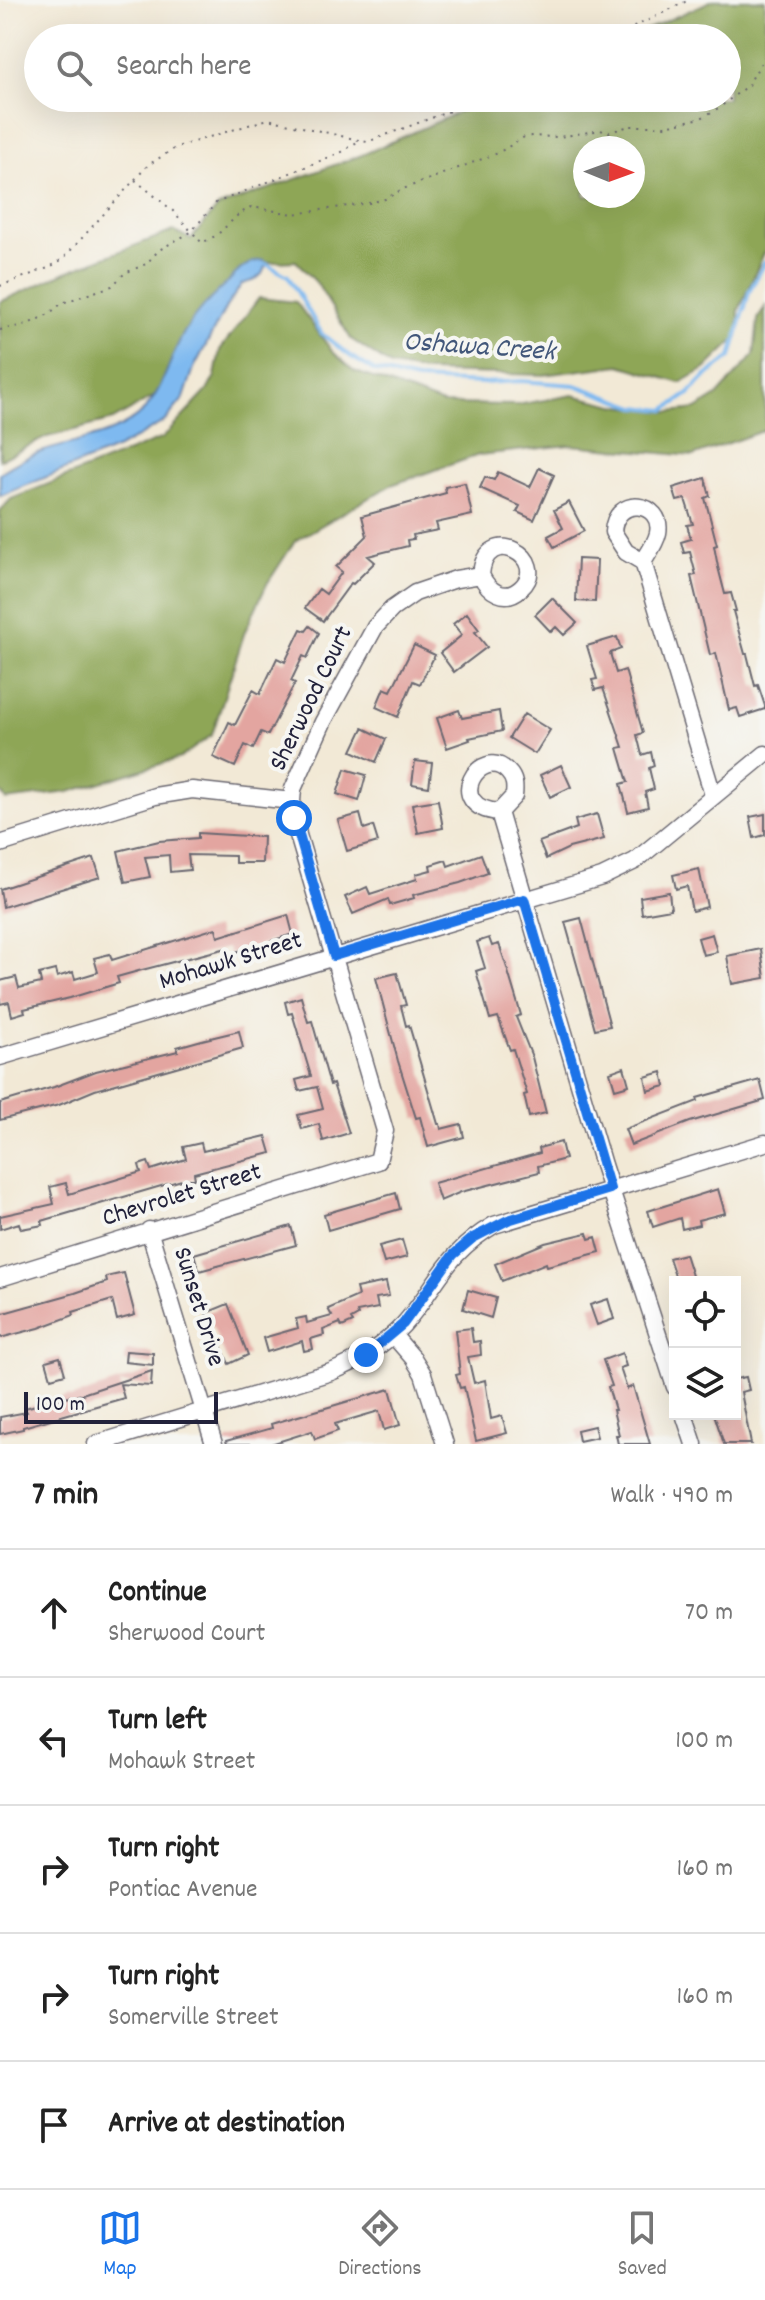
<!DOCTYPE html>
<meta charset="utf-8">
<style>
:root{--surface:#fff;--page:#f6f6f6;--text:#222;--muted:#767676;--line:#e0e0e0;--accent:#1a73e8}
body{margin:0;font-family:Dekko,sans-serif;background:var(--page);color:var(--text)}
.controls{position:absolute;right:24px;bottom:24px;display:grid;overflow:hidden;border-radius:0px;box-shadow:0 8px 32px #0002}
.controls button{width:72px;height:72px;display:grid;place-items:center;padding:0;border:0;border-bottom:2px solid var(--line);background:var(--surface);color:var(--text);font:40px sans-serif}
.compass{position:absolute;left:573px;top:136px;width:72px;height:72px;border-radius:50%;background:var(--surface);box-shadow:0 8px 32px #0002;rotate:91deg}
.scale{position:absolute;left:24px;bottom:20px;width:194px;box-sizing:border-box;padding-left:8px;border:4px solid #22223b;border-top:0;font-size:22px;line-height:28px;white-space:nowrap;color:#22223b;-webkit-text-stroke:6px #f6f6f2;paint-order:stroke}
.stop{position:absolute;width:24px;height:24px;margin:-18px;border:6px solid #1a73e8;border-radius:50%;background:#fff}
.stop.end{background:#1a73e8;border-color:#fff;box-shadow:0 2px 8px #0008}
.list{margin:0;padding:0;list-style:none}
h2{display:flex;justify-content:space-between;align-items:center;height:104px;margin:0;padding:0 32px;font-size:34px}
h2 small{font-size:26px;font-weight:400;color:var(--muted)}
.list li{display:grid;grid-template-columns:52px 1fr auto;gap:24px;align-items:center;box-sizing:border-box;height:128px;padding:0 32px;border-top:2px solid var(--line)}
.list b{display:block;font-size:30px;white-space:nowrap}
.list p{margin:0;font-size:26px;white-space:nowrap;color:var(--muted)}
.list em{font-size:26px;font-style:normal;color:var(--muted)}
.icon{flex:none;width:44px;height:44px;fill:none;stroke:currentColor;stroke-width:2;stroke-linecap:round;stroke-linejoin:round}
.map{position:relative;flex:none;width:765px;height:1444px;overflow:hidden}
.search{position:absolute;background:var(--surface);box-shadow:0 8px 32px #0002;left:24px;right:24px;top:24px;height:88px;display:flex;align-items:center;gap:20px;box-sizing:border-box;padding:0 28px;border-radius:44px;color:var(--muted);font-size:30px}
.sheet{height:744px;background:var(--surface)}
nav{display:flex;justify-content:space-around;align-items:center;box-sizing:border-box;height:112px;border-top:2px solid var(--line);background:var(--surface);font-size:22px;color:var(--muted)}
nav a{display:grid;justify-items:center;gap:4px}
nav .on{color:var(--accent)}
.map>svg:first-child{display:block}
.forest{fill:#8ea656;stroke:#586448;stroke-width:2;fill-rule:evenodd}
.water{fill:#7eb9f0;stroke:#506e96;stroke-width:2}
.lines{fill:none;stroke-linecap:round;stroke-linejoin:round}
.stream{stroke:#7eb9f0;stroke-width:4}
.building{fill:#e3a5a0}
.minor-casing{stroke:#6b6871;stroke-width:19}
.path{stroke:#6b6871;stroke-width:2;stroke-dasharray:2 6;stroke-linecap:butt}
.minor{stroke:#fff;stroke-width:16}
.route{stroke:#1a73e8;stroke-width:10}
.labels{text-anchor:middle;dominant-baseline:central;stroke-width:8;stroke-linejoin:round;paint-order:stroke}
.street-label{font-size:26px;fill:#22223b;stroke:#f6f6f2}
.water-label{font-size:28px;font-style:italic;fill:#42577a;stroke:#f6f6f2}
</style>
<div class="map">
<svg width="765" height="1444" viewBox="0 0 765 1444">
<rect width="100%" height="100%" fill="#f6f6f2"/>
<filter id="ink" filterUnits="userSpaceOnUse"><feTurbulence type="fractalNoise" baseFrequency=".0125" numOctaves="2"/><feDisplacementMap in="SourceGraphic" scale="16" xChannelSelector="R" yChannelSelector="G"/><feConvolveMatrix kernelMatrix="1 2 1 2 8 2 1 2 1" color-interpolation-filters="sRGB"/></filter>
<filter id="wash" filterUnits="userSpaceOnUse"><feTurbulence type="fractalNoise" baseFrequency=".006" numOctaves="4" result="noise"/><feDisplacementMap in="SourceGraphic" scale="32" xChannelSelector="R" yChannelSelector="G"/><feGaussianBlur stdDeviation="1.8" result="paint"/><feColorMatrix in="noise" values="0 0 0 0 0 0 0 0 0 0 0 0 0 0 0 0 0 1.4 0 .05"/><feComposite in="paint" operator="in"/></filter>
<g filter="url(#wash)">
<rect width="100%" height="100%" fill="#f2e9d6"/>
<!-- forest -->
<path class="forest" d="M713,0H765V251L739,310L738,337L705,369L680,383L620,365L543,375L426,372L391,366L351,339L316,282L296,261L259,263L219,300L155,396L113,420L47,437L0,460V302L66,272L173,231L191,239L218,207L362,155L491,98H727V38H628ZM585,148H633V196H585Z
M259,298L296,302L332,351L354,371L443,404L517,405L573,395L619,406L670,412L696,409L717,396L754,355L758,319L765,307V430L693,456L570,445L479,455L391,485L295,541L267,584L245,631L212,735L180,758L69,792L6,800L0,791V511L11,499L163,438L207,391L215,376L220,350Z"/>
<!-- water -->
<path class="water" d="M263,260L267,263L262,274L255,280L242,284L226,307L194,368L184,398L165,421L118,448L0,496V473C12,465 24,458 38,453C72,441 119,437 145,409C163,389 169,361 181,338C193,315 210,299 228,282C238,271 247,261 263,260Z"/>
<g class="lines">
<!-- stream -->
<path class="stream" d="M266,264L288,276L322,334L350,356L375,371L417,380L483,383L521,381L575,385L636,407L665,410L689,394L707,375L731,357L749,292L765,262"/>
</g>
<g id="blocks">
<!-- building -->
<path class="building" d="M539,468L554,475L534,520L517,512L520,506L480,488L485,477L494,480L498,472L530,487Z
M705,478L710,496L705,498L717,545L714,546L718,567L725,594L731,593L736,611H733L745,654H747L755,686L758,685L765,706V709L740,717L737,708L729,710L716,653L710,655L691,576L696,575L690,552L684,553L681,542L691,539L687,525L693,524L685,499L677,501L673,488Z
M465,483L472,515L436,523L438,530L413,535L414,539L407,540L408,546L368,556L375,562L353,584L351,583L323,621L305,608L319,589L326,594L342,572L336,567L367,536L362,516L446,493L445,487Z
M569,502L584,531L554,547L548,536L563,528L554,510Z
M578,559L597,560L595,602L576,601Z
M552,598L577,623L564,635L556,627L551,632L535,615Z
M467,613L479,630L475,632L487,647L454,672L440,653L462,635L453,624Z
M310,626L319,633L307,658L303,656L291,681L295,683L268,735L261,732L253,749L245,745L235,767L213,757L229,722L235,725L253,690L260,694L277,658L285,662L301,629L306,631Z
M617,637L621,649L610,653L616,673L625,670L643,733L637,735L642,755L651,752L654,766L649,768L654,789L645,792L648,807L628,812L621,784L628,782L618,748L623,747L603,688L595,690L592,680L597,679L587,646Z
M414,645L435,655L420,684L413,681L398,717L376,707L384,688L391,691Z
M459,710L462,718L499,711L502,731L469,738L470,740L447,748L437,718Z
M524,714L550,730L535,754L509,738Z
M363,728L386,739L376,762L352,751Z
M415,761L432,763L429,787L412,784Z
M561,765L571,787L550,797L540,775Z
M345,769L366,775L359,801L337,794Z
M438,800L443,828L418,833L412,804Z
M360,814L364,829L373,826L378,842L347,851L338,820Z
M597,814L604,839L569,848L546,859L539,842L577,828L575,820Z
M765,814V835L754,838L750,817Z
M198,833L263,837L262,863H235V856L188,855L190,870L170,872L169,855L145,857L150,877L125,882L118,851L159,841L198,838Z
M481,854L488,873L460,883L413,895L414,898L390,905L388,899L353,914L345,897L367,887L370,894L417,879L416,874L431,870L430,865L446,860L448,866Z
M94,858L100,877L3,907L0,889Z
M699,869L707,907L692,911L687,886L676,889L673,875Z
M669,892L671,909L642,914L640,897Z
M288,915L293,934L262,944L229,954L227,948L142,970L117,977L119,983L70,998L24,1009L25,1012L12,1016L9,1002L0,1004V981L16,977L19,988L41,983L39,974L55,970L57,977L73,972L75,979L98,972L94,958L110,954L112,960L216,928L218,937Z
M581,918L610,1026L595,1029L565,922Z
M712,934L717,952L703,955L698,938Z
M489,938L492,946L499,944L507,968L521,1015L516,1017L532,1057L546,1113L529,1117L524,1095L527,1094L513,1049L510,1050L498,1017L490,1019L476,971L485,968L477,942Z
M761,949L765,978L732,984L727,956Z
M397,973L406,1005L401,1006L406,1026L409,1025L438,1124H440L441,1129L461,1124L464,1137L428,1147L420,1117L416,1118L398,1061L376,978Z
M301,997L308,1022L312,1021L330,1085L333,1084L349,1133L323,1141L319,1124L302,1129L298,1115L323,1109L317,1087L299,1091L296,1080L311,1076L292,1013L288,1014L285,1002Z
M239,1031L243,1048L95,1090L59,1105L0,1120V1103L54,1087L96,1071L178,1051L177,1047L202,1040Z
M624,1067L629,1085L615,1089L610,1072Z
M662,1072L665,1086L648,1091L645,1077Z
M760,1080L765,1100L690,1122L631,1145L625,1129L698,1101L697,1098Z
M266,1136L271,1153L194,1173L195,1179H185L42,1221L43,1225L21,1229L19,1223L0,1229V1216L54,1204L50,1187L66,1183L69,1194L141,1172L139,1165L148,1162L151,1170L186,1159L183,1147L201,1143L203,1151Z
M561,1142L565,1159L538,1166L539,1172L461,1192L440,1201L434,1183L540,1153L539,1148Z
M718,1189L725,1213L698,1220L699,1225L682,1229L680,1218L653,1227L648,1211Z
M396,1193L400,1209L328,1230L324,1214Z
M291,1226L296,1245L199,1271L194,1254Z
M587,1233L589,1239L596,1237L600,1252L547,1266L546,1263L502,1281L495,1264L545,1243Z
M402,1240L407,1257L384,1263L379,1246Z
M685,1254L693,1279L677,1282L669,1258Z
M124,1273L135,1315L117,1320L112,1300L73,1312L74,1315L39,1328L0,1338V1314L75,1293L107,1282L106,1277Z
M386,1282L389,1296L376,1298L378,1308L357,1312L358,1315L351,1319L353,1322L342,1327L340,1323L323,1330L324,1335L311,1339L313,1349L304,1351L302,1341L267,1352L263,1338L298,1328L296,1319L306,1317L307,1323L332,1316L328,1309L358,1296L356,1288Z
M468,1290L496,1298L491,1318L463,1309Z
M608,1299L614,1319L597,1325L590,1305Z
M228,1304L248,1355L229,1364L206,1313Z
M471,1328L473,1342L480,1341L481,1355L468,1357L474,1383L485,1380L491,1419L502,1416L507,1433L476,1441L464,1387L460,1388L456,1375L460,1374L455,1330Z
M126,1351L153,1353V1365L125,1362Z
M622,1353L626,1366L620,1368L627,1389L633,1386L650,1444H618L616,1435H619L613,1410H615L608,1387L612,1386L603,1360Z
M60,1357L65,1374L51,1378L46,1361Z
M152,1371L151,1386L120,1384L124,1398L23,1427V1429L0,1434V1417L27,1412L25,1408L69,1396L70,1398Z
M746,1377L749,1390L741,1392L751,1444H724L714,1414H735V1379Z
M390,1389L400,1425L384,1430L379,1411L335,1424L338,1431L315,1439L312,1431L271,1444H227L226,1441L272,1428L271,1424Z
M594,1426L597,1437L579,1441L577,1430Z"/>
</g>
</g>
<g filter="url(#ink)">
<use href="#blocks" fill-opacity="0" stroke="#6b6871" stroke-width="2"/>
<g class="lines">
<!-- minor casing -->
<g class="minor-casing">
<path id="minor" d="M643,562L626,552L613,532C615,494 664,502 658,533C656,543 648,554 643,562L713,795
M499,812L514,796C515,787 515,779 508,772C481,743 441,807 499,812L603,1165L675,1387
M0,844L155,796L192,790L292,801
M0,1057L602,877L635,861L765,754
M149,1230L214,1444
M0,1278L378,1161L385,1131L298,835L292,801L293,789L323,722L375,627L392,609L415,593L456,579L481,575C488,591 505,603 521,588C552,559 485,521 481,575
M393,1335L413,1358L423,1374L445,1444
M684,1414L694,1444
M96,1444L331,1372C358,1361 383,1346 403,1325C438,1286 444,1254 494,1225L765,1143"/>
</g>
<!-- path -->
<path class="path" d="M612,38L689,0
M135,180L172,210L202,243L217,235L239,214L251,207L294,214L369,203L385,199L403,189L498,153L526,136L559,137L601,130L607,133L629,126H666L701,118L720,107L748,85L765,56
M0,286L48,268L63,259L148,165L177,147L268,119L367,142L485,98
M0,330L28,324L49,314L62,303L112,286L125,273L146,264L159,250L191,232L216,203L342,152L357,142"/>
<!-- minor -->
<use href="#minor" class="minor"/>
</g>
</g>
<g class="lines" filter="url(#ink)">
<!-- route -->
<path class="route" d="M294,818L334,956L524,899L610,1189L508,1220L473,1238L453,1255L403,1324L366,1355"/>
</g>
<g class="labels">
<!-- street labels -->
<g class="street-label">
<text transform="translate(312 699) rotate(-64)">Sherwood Court</text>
<text transform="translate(231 962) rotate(-17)">Mohawk Street</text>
<text transform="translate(182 1196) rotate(-17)">Chevrolet Street</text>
<text transform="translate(198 1307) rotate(73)">Sunset Drive</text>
</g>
<!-- water labels -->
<g class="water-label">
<text transform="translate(479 349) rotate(4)">Oshawa Creek</text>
</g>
</g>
</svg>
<div class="controls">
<button><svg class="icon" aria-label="locate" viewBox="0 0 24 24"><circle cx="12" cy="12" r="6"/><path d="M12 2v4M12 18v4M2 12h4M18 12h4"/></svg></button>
<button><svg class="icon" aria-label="layers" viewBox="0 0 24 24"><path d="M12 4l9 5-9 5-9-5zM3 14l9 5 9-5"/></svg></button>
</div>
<svg class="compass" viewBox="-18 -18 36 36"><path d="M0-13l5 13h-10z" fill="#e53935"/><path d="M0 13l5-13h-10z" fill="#767676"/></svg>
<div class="scale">100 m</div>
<div class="stop" style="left:294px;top:818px"></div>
<div class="stop end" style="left:366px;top:1355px"></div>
<div class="search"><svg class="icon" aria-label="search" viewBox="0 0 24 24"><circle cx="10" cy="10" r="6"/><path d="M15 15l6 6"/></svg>Search here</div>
</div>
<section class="sheet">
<h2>7 min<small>Walk · 490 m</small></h2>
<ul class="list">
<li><svg class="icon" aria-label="ahead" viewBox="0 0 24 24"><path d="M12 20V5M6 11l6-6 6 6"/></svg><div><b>Continue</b><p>Sherwood Court</p></div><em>70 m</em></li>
<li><svg class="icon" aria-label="left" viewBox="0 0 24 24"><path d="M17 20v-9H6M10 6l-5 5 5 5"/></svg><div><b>Turn left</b><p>Mohawk Street</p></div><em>100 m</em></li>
<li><svg class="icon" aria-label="right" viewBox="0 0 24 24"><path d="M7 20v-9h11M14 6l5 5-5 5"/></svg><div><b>Turn right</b><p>Pontiac Avenue</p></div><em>160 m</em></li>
<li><svg class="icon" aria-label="right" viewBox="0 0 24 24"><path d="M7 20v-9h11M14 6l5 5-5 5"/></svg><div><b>Turn right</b><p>Somerville Street</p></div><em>160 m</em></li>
<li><svg class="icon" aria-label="arrive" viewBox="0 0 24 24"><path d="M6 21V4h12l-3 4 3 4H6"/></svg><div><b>Arrive at destination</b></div></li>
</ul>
</section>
<nav>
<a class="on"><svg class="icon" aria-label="map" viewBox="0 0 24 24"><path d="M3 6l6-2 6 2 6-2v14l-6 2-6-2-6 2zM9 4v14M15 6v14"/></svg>Map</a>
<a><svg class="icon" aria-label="directions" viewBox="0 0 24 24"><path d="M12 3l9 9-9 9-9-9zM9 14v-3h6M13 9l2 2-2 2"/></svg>Directions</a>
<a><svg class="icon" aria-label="saved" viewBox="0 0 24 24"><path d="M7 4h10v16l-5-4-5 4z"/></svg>Saved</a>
</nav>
